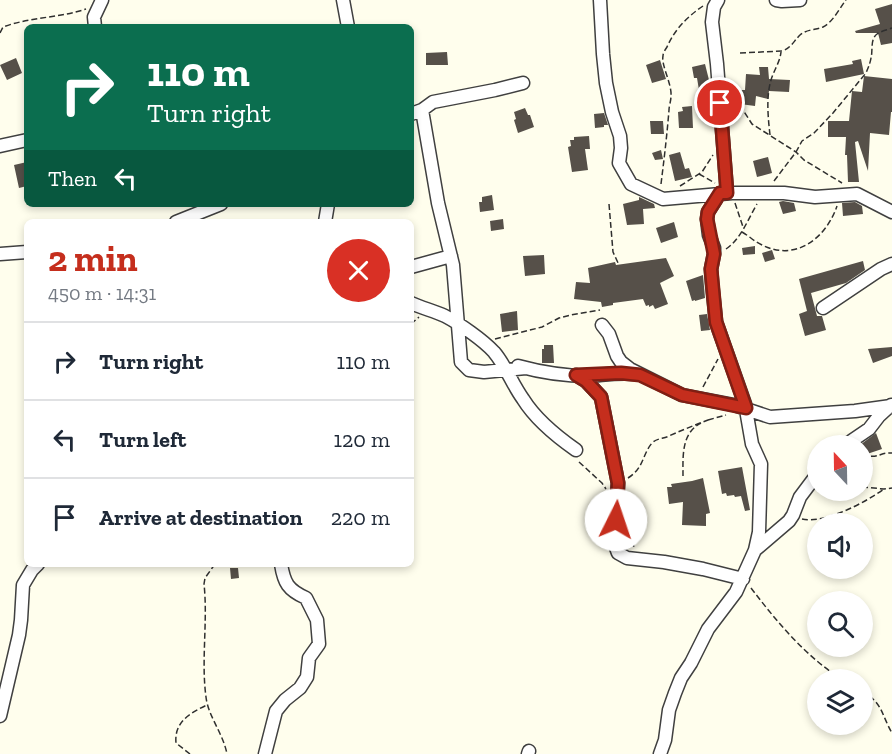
<!DOCTYPE html>
<meta charset="utf-8">
<style>
:root{--surface:#fff;--page:#f6f6f7;--text:#1f2937;--muted:#747a83;--line:#e0e1e3;--accent:#c52e1d}
body{margin:0;font-family:"Zilla Slab",serif;background:var(--page);color:var(--text);height:100vh;display:flex;flex-direction:column;font-size:22px;white-space:nowrap}
*{box-sizing:border-box;margin:0}
p{font-size:20px;color:var(--muted)}
.icon{flex:none;width:33px;height:33px;fill:none;stroke:currentColor;stroke-width:2;stroke-linecap:round;stroke-linejoin:round}
.map{position:relative;flex:1;overflow:hidden}
.details{position:absolute;left:24px;top:219px;width:390px;height:348px;display:flex;flex-direction:column;background:var(--surface);border-radius:9px;box-shadow:0 3px 9px #0003}
.details>*{flex:none}
.guide{position:absolute;left:24px;top:24px;width:390px;height:183px;border-radius:9px;box-shadow:0 3px 9px #0003;background:#0b6e4f;color:#fff;overflow:hidden}
.needle{width:39px;rotate:338deg}
.buttons{position:absolute;left:807px;top:435px;display:grid;gap:12px}
.buttons a{display:grid;place-items:center;width:66px;height:66px;border-radius:50%;background:var(--surface);box-shadow:0 3px 9px #0003;font-size:30px}
.pin{position:absolute;display:grid;place-items:center;width:51px;height:51px;color:#fff;margin:-26px;border:3px solid #fff;border-radius:50%;box-shadow:0 2px 6px #0007}
.me{position:absolute;width:66px;margin:-33px;rotate:4deg;stroke-linejoin:round;filter:drop-shadow(0 0 4px #0008)}
.turn{display:flex;align-items:center;gap:21px;height:126px;padding:0 24px;font-size:27px}
.turn .icon{width:78px;height:78px;stroke-width:2.5}
.turn b{display:block;font-size:42px;line-height:51px}
.then{display:flex;align-items:center;height:57px;padding:0 24px;background:#0003;gap:12px;font-size:22px}
.round{display:grid;place-items:center;flex:none;width:63px;height:63px;border-radius:32px;background:var(--page)}
.headline{display:flex;align-items:center;justify-content:space-between;height:102px;padding:0 24px}
h1{font-size:36px;font-weight:800;line-height:45px;color:var(--accent)}
ul{padding:0;list-style:none}
li{display:flex;align-items:center;gap:18px;height:78px;padding:0 24px;border-top:2px solid var(--line)}
li div{flex:1}
li b{display:block;font-size:22px}
li em{font-style:normal}
.map>svg:first-child{display:block}
.building{fill:#565049}
.lines{fill:none;stroke-linecap:round;stroke-linejoin:round}
.minor-casing{stroke:#404040;stroke-width:15}
.path{stroke:#2f2f2f;stroke-width:1.5;stroke-dasharray:6 3;stroke-linecap:butt}
.minor{stroke:#fff;stroke-width:12}
.route-casing{stroke:#801e13;stroke-width:15}
.route{stroke:#c52e1d;stroke-width:10}
</style>
<div class="map">
<svg width="892" height="754" viewBox="0 0 892 754">
<rect width="100%" height="100%" fill="#fffeed"/>
<path class="building" d="M 892,4 L 892,43 L 881,45 L 878,33 L 856,33 L 855,31 L 880,24 L 875,9 Z
M 447,52 L 448,65 L 426,65 L 426,53 Z
M 16,58 L 22,73 L 7,80 L 0,65 Z
M 861,59 L 864,74 L 826,82 L 824,69 L 853,64 L 852,61 Z
M 660,60 L 666,79 L 652,83 L 646,65 Z
M 705,64 L 711,88 L 712,106 L 709,107 L 709,101 L 701,102 L 697,78 L 694,78 L 692,67 Z
M 759,67 L 768,67 L 769,79 L 790,80 L 789,92 L 769,91 L 768,99 L 756,96 L 755,106 L 740,104 L 741,90 L 745,90 L 746,74 L 760,75 Z
M 864,76 L 892,79 L 892,112 L 891,112 L 889,135 L 870,133 L 868,171 L 858,141 L 855,142 L 859,182 L 848,182 L 847,155 L 845,155 L 846,137 L 828,137 L 828,121 L 849,121 L 852,91 L 862,92 Z
M 692,106 L 693,128 L 679,128 L 678,112 L 683,111 L 682,107 Z
M 525,108 L 528,115 L 530,115 L 534,127 L 518,133 L 514,120 L 516,119 L 514,112 Z
M 604,113 L 608,125 L 604,125 L 604,127 L 595,128 L 594,114 Z
M 650,121 L 663,121 L 664,134 L 651,134 Z
M 589,136 L 590,149 L 585,149 L 588,170 L 572,172 L 568,147 L 571,146 L 570,140 L 574,140 L 574,137 Z
M 661,150 L 663,159 L 655,160 L 652,153 Z
M 680,152 L 685,169 L 689,168 L 692,177 L 675,181 L 669,155 Z
M 768,157 L 772,173 L 757,177 L 753,161 Z
M 27,162 L 27,186 L 19,188 L 14,165 Z
M 492,195 L 494,210 L 480,212 L 479,202 L 482,202 L 482,197 Z
M 639,197 L 654,204 L 655,208 L 643,209 L 644,224 L 627,225 L 623,204 L 639,200 Z
M 783,201 L 794,203 L 796,211 L 783,214 L 779,202 Z
M 855,202 L 862,206 L 863,214 L 843,216 L 842,203 Z
M 503,219 L 504,229 L 491,231 L 490,221 Z
M 674,222 L 678,237 L 661,243 L 656,228 Z
M 755,246 L 755,254 L 743,255 L 742,248 Z
M 772,250 L 775,259 L 765,262 L 762,253 Z
M 544,255 L 545,274 L 525,276 L 523,256 Z
M 666,258 L 674,276 L 660,283 L 668,304 L 655,309 L 653,305 L 649,307 L 649,305 L 646,306 L 643,299 L 613,303 L 613,305 L 602,307 L 601,302 L 574,299 L 576,282 L 590,283 L 588,268 L 615,262 L 616,265 Z
M 863,261 L 865,270 L 846,283 L 811,293 L 817,316 L 822,316 L 826,330 L 805,336 L 799,314 L 807,311 L 799,279 Z
M 703,275 L 705,298 L 695,301 L 695,300 L 692,301 L 686,281 Z
M 517,311 L 518,330 L 502,332 L 500,314 Z
M 707,314 L 710,330 L 701,331 L 699,315 Z
M 544,345 L 553,345 L 554,363 L 542,363 L 542,349 L 544,349 Z
M 892,347 L 892,356 L 873,363 L 868,349 Z
M 876,433 L 882,449 L 867,454 L 865,449 L 862,450 L 862,446 L 860,445 Z
M 742,467 L 750,510 L 745,511 L 741,496 L 735,497 L 734,495 L 727,496 L 726,493 L 722,494 L 718,471 Z
M 703,478 L 710,513 L 706,514 L 706,526 L 682,525 L 683,502 L 669,504 L 667,487 L 672,487 L 671,484 L 692,481 Z
M 230,568 L 238,568 L 239,578 L 231,579 Z"/>
<g class="lines">
<defs>
<path id="minor" d="M 343,0 L 348,27
M 600,0 L 603,54 L 606,83 L 612,112 L 620,136 L 621,148 L 619,163 L 631,184 L 663,199 L 732,193 L 784,193 L 815,197 L 857,194 L 892,212
M 718,0 L 714,7 L 712,22 L 717,64 L 727,193
M 776,0 L 782,1 L 800,0
M 95,27 L 94,17 L 102,0
M 422,110 L 438,203 L 453,265 L 461,362 L 469,370 L 484,372 L 526,368
M 411,114 L 422,110 L 433,102 L 495,90 L 523,83
M 0,146 L 27,140
M 720,193 L 708,212 L 707,219 L 709,235 L 714,248 L 714,254 L 711,269 L 712,283 L 716,322 L 745,404 L 752,444 L 761,464 L 759,532 L 755,550
M 176,222 L 221,204
M 325,222 L 328,204
M 0,254 L 27,252
M 411,267 L 451,256
M 411,303 C 422,308 434,311 445,316 C 460,324 483,340 494,352 C 506,366 512,384 523,399 C 536,420 556,436 576,450
M 823,308 L 881,269 L 892,264
M 602,325 L 609,334 L 617,356 L 621,362 L 630,369 L 682,395 L 734,405 L 770,417 L 855,411 L 891,406
M 518,366 C 540,372 565,376 588,376 C 604,375 619,372 635,374
M 576,375 L 586,381 L 601,397 L 618,483 L 615,545 L 618,553 L 627,558 L 664,562 L 703,569 L 743,579
M 844,446 L 869,429 L 879,416 L 891,405
M 0,716 L 19,635 L 21,620 L 23,585 L 32,570 L 38,564
M 265,754 L 276,711 L 285,700 L 300,688 L 307,677 L 309,658 L 319,644 L 317,620 L 306,598 C 288,590 284,583 281,564
M 528,754 L 529,751
M 660,754 L 665,740 L 669,710 L 675,693 L 681,678 L 691,663 L 708,629 L 736,592 L 755,550 L 789,521 L 793,515 L 800,497 L 818,473"/>
</defs>
<use href="#minor" class="minor-casing"/>
<path class="path" d="M 0,33 L 3,27 C 30,17 59,18 86,9
M 740,53 L 782,51 C 791,48 793,42 800,35 C 807,29 816,30 823,27 C 833,22 839,9 846,0
M 730,90 L 752,124 L 796,152 L 804,160 L 842,183
M 770,135 C 768,117 766,97 771,80 C 774,70 780,62 781,52
M 699,174 L 715,183
M 774,181 L 796,152 L 802,141 L 814,133 L 833,113 L 866,73 C 868,68 870,64 871,58 C 873,51 870,39 877,34 C 881,31 887,30 892,28
M 661,184 C 664,160 667,135 669,110 C 669,106 671,101 671,96 C 672,84 661,65 663,56 C 663,53 665,50 667,47 C 675,29 687,17 703,6
M 680,186 L 702,172 L 713,155
M 735,203 L 743,227
M 609,204 L 613,252 L 619,265
M 742,232 C 749,236 755,242 762,245 C 796,262 826,238 837,206
M 726,249 C 741,239 748,219 757,204
M 411,324 L 419,317
M 495,339 L 542,327 L 559,318 L 571,315 L 600,310
M 703,387 L 718,359
M 708,420 L 726,415
M 862,454 C 878,460 879,452 892,453
M 579,462 L 602,483 L 606,489
M 683,476 C 683,457 681,433 701,423
M 628,478 C 644,468 642,455 652,443 C 657,438 663,439 669,436 C 682,430 695,425 708,420
M 862,487 L 884,489 L 892,488
M 802,519 C 825,524 866,502 884,489
M 627,524 L 631,533 L 634,548
M 215,564 L 205,578 L 204,584 C 208,621 201,660 206,697 C 208,716 223,733 227,754
M 751,588 C 777,622 806,657 843,680
M 862,691 C 883,703 881,714 892,733
M 190,754 L 176,743 C 174,722 190,713 207,705"/>
<use href="#minor" class="minor"/>
</g>
<g class="lines">
<defs>
<path id="route" d="M 616,520 L 618,483 L 601,397 L 586,381 L 576,375 L 621,373 L 640,375 L 682,395 L 746,408 L 716,322 L 711,269 L 714,254 L 707,219 L 708,212 L 720,193 L 727,193 L 720,103"/>
</defs>
<use href="#route" class="route-casing"/>
<use href="#route" class="route"/>
</g>
</svg>
<div class="buttons">
<a><svg class="needle" viewBox="-14 -14 28 28"><path d="M0-13l5 13h-10z" fill="#e53935"/><path d="M0 13l5-13h-10z" fill="#747a83"/></svg></a>
<a><svg class="icon" aria-label="sound" viewBox="0 0 24 24"><path d="M4 9h4l5-4v14l-5-4H4zM17 9q2 3 0 6"/></svg></a>
<a><svg class="icon" aria-label="search" viewBox="0 0 24 24"><circle cx="10" cy="10" r="6"/><path d="M15 15l6 6"/></svg></a>
<a><svg class="icon" aria-label="layers" viewBox="0 0 24 24"><path d="M12 4l9 5-9 5-9-5zM3 14l9 5 9-5"/></svg></a>
</div>
<div class="pin" style="left:720px;top:103px;background:#d93025"><svg class="icon" aria-label="arrive" viewBox="0 0 24 24"><path d="M6 21V4h12l-3 4 3 4H6"/></svg></div>
<svg class="me" style="left:616px;top:520px" viewBox="-20 -20 40 40"><circle r="19" fill="#fff"/><path d="M0-13L10 11 0 6-10 11z" fill="#c52e1d"/></svg>
<div class="guide">
<div class="turn"><svg class="icon" aria-label="right" viewBox="0 0 24 24"><path d="M7 20v-9h11M14 6l5 5-5 5"/></svg><div><b>110 m</b>Turn right</div></div>
<div class="then">Then<svg class="icon" aria-label="left" viewBox="0 0 24 24"><path d="M17 20v-9H6M10 6l-5 5 5 5"/></svg></div>
</div>
<section class="details">
<div class="headline"><div><h1>2 min</h1><p>450 m · 14:31</p></div><a class="round" style="background:#d93025;color:#fff"><svg class="icon" aria-label="close" viewBox="0 0 24 24"><path d="M6 6l12 12M18 6L6 18"/></svg></a></div>
<ul>
<li><svg class="icon" aria-label="right" viewBox="0 0 24 24"><path d="M7 20v-9h11M14 6l5 5-5 5"/></svg><div><b>Turn right</b></div><em>110 m</em></li>
<li><svg class="icon" aria-label="left" viewBox="0 0 24 24"><path d="M17 20v-9H6M10 6l-5 5 5 5"/></svg><div><b>Turn left</b></div><em>120 m</em></li>
<li><svg class="icon" aria-label="arrive" viewBox="0 0 24 24"><path d="M6 21V4h12l-3 4 3 4H6"/></svg><div><b>Arrive at destination</b></div><em>220 m</em></li>
</ul>
</section>
</div>
